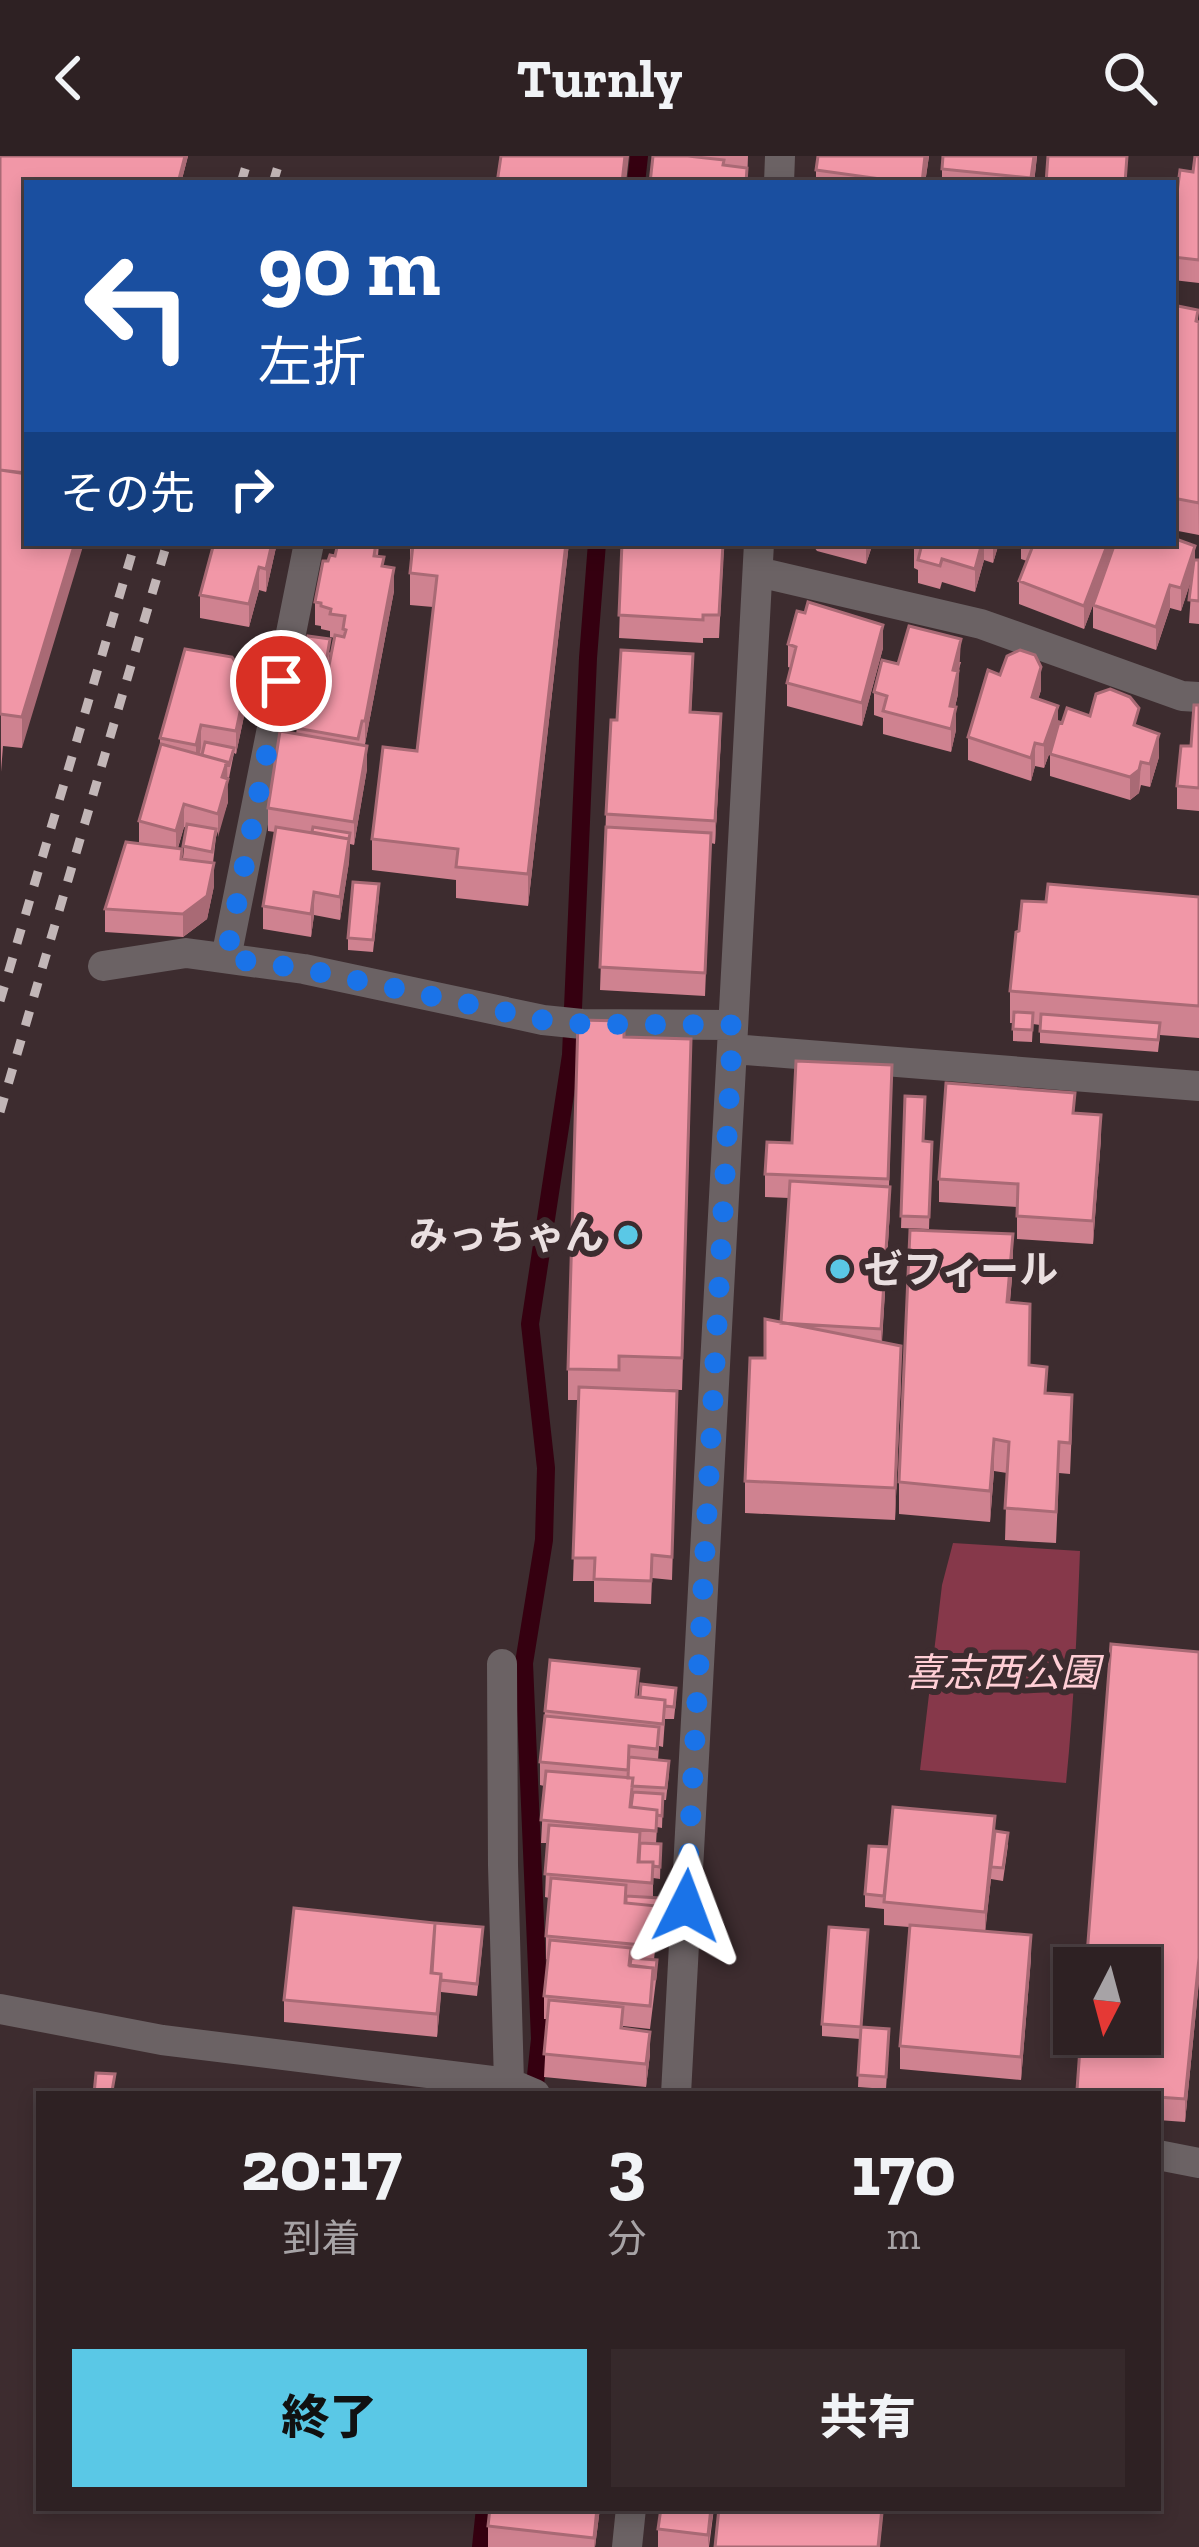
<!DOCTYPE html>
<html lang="ja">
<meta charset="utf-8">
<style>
:root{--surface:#2e2123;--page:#36292b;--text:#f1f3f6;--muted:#a7a3a6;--line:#493e41;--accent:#5ac8e6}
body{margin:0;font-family:"Zilla Slab","Noto Sans JP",serif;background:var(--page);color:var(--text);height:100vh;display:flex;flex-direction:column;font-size:45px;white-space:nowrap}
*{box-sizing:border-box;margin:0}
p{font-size:39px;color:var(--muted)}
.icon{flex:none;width:66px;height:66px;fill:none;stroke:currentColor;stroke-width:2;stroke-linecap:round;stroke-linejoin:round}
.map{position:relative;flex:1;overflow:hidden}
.panel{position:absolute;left:36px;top:1935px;width:1125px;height:420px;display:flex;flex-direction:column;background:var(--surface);border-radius:0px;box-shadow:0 6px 18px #0003,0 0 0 3px var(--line)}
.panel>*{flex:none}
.top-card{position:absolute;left:24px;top:24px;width:1152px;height:366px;border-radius:0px;box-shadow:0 6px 18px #0003,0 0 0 3px var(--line);background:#1a4fa0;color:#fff;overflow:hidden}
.needle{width:78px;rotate:186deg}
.tools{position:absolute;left:1053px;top:1791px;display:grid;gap:24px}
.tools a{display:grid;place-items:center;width:108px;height:108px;border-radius:0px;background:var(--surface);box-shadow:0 6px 18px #0003,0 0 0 3px var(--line);font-size:60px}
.pin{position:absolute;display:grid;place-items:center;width:102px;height:102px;color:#fff;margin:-51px;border:6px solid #fff;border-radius:50%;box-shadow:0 3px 12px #0007}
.me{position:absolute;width:132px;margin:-66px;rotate:3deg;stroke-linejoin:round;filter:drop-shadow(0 0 9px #0008)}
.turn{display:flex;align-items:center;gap:42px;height:252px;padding:0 36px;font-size:54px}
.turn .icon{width:156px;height:156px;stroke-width:2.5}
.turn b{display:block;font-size:84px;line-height:102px}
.then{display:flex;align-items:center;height:114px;padding:0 36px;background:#0003;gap:24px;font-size:45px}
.eta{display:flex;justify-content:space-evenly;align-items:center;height:204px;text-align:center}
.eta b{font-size:72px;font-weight:800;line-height:84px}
.button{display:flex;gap:24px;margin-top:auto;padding:24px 36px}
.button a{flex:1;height:138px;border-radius:0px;background:var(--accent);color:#111;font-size:48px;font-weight:800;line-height:138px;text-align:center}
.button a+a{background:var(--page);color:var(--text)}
header{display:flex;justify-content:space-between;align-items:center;height:156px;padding:0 36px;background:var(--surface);font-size:54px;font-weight:800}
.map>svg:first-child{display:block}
.green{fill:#86384a}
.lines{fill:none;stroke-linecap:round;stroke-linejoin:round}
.stream{stroke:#350010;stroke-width:18}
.minor{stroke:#6b6264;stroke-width:30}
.rail{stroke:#c2b6b7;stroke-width:9;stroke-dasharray:15 15;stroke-linecap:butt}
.wall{fill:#cf8290;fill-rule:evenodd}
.shaded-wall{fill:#a96a75}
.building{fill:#f197a7;stroke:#a96a75;stroke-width:3}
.route{stroke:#1a73e8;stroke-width:21;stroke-dasharray:0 37.8}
.poi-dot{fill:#5ac8e6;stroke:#3d2c2f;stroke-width:4.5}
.labels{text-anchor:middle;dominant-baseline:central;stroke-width:12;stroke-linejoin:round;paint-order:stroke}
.poi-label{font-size:39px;font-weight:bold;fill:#eadfe0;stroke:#3d2c2f;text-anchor:end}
.park-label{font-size:39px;font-style:italic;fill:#ffced5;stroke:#3d2c2f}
</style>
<header><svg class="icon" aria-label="back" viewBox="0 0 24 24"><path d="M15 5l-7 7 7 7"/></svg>Turnly<svg class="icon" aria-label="search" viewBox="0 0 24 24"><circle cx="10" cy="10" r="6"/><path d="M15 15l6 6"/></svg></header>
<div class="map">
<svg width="1199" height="2391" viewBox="0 0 1199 2391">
<rect width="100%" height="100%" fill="#3d2c2f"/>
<path class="green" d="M 953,1387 L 1080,1395 C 1077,1472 1074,1550 1066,1627 L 920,1614 L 942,1429 Z"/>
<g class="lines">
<path class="stream" d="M 636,27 L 639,0
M 534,1938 L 540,1883 L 524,1507 L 544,1384 L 546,1312 L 530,1168 L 571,899 L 588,502 L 597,387
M 481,2391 L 485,2352"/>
<path class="minor" d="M 779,27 L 780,0
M 758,416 L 981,468 L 1182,540 L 1199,541
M 226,802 L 309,387
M 103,810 L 186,797 L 304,813 L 543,864 L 582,868 L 733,869
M 733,893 L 1199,930
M 502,1508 L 503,1709 L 509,1927
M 0,1853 L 162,1884 L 509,1927 L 535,1938
M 676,1938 L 759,387
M 1158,1999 L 1199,2007
M 627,2391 L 631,2352"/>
<path class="rail" d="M 241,27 L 249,0
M 273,27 L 281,0
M 0,845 L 135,387
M 0,956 L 167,387"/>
</g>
<path class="wall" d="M 0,0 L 188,0 L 181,27 L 27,27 L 22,592 L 3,590 L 1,616 Z
M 653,0 L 748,0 L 747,27 Z
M 929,0 L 925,27 L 816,27 L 816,14 Z
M 1037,0 L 1034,27 L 936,27 L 942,24 L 942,13 Z
M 1199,0 L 1199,127 L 1173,124 L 1173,67 Z
M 1173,149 L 1198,154 L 1199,379 L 1173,374 Z
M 277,387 L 266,436 L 259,434 L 249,471 L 200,462 L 200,439 Z
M 379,387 L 378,400 L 394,435 L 365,588 L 361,589 L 367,613 L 354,689 L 350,688 L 349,706 L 340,764 L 314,759 L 311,781 L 263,773 L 263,750 L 275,676 L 268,675 L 268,652 L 296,578 L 303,533 L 301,532 L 301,520 L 330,496 L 326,525 L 335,482 L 330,481 L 330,475 L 321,473 L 321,470 L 315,469 L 315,446 L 328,405 L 335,400 Z
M 410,387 L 429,387 L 429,389 L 439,390 L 569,387 L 528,750 L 456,742 L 456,724 L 372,714 L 372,683 L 417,595 L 433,451 L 410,449 Z
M 622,387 L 724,387 L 719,482 L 703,482 L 703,487 L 619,482 Z
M 811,387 L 873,387 L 866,408 L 817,395 Z
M 914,387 L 999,387 L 993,407 L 984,404 L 975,436 L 942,426 L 940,433 L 918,427 L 918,414 L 914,412 Z
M 1021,387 L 1114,387 L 1199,404 L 1199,468 L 1189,467 L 1192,421 L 1181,455 L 1170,452 L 1156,494 L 1093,472 L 1093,449 L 1099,433 L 1084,473 L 1019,448 L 1019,425 L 1027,405 L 1021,403 Z
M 788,488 L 883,492 L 862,570 L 787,550 L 787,527 L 791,512 L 788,511 Z
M 961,506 L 958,516 L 958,538 L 955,551 L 956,574 L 951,596 L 883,578 L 883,562 L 874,559 L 874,536 L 898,508 Z
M 693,521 L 691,556 L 721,581 L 715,688 L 711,687 L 705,840 L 600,834 L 606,658 L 617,564 Z
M 1041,534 L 1038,543 L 1058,570 L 1090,560 L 1139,571 L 1159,601 L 1150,631 L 1141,629 L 1139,637 L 1130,644 L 1050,620 L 1050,598 L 1054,585 L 1044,612 L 1035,610 L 1031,625 L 968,604 L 968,581 Z
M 247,546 L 236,598 L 234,597 L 229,622 L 227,621 L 228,646 L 216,681 L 213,707 L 214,730 L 207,763 L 183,781 L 105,776 L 105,753 L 139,687 L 139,665 L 160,592 L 160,582 ZM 184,671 L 186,672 L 183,702 L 197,705 L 182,703 L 178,692 Z
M 1199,549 L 1199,655 L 1177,653 L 1177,630 L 1191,590 Z
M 379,741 L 373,796 L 348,794 L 348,782 Z
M 1199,741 L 1199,882 L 1160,879 L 1158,896 L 1040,887 L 1040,869 L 1033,868 L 1032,886 L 1013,885 L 1013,867 L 1010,867 L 1010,835 L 1019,775 L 1046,746 Z
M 624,881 L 691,914 L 682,1234 L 619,1232 L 677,1258 L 672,1424 L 652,1422 L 651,1448 L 594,1446 L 594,1425 L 573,1425 L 579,1244 L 568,1244 L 568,1213 Z
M 892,932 L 889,1031 L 890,1054 L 882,1186 L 901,1222 L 895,1364 L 745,1357 L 745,1325 L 765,1202 L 781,1166 L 789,1042 L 765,1041 L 765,1018 L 792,987 Z
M 905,940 L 923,985 L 932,986 L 929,1073 L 901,1072 Z
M 1075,957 L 1101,982 L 1093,1088 L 1017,1083 L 1017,1051 L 939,1046 L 939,1023 Z
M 1013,1110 L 1010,1146 L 1029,1209 L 1047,1237 L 1072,1271 L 1070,1318 L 1059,1317 L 1056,1387 L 1005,1384 L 1007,1317 L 994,1315 L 990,1366 L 899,1358 L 899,1326 Z
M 1199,1496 L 1199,1825 L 1185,1966 L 1158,1964 L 1158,1938 L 1077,1938 L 1081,1878 Z
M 639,1541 L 676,1544 L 674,1563 L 665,1563 L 663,1591 L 659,1590 L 658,1604 L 669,1617 L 666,1644 L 663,1644 L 662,1672 L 657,1671 L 656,1688 L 661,1688 L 660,1723 L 653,1722 L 653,1742 L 660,1742 L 660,1774 L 657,1773 L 654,1804 L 657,1816 L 650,1873 L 623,1870 L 623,1873 L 650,1898 L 646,1931 L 544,1921 L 547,1863 L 544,1863 L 544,1840 L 548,1804 L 546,1803 L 546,1780 L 549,1742 L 545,1741 L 547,1687 L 541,1687 L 544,1630 L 540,1629 L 540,1606 L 545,1555 Z
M 995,1675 L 1008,1689 L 1003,1725 L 991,1723 L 985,1775 L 1031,1802 L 1021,1924 L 900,1913 L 900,1890 L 909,1771 L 884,1769 L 884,1753 L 865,1751 L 865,1738 L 889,1691 Z
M 483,1783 L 477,1840 L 441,1836 L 437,1881 L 284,1866 L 284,1844 Z
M 822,1868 L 862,1871 L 889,1885 L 886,1933 L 858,1931 L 860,1883 L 822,1880 Z
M 600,2352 L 595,2391 L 488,2391 L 488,2370 Z
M 714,2352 L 709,2391 L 658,2391 L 658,2373 Z"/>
<path class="shaded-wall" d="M 185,0 L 188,0 L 181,27 L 178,27 Z
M 625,0 L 629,0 L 626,27 L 622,27 Z
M 925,0 L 929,0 L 925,27 L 922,27 Z
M 1034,0 L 1037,0 L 1034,27 L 1031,27 Z
M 75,387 L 84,387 L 22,592 L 22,561 Z
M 272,387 L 277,387 L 266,436 L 266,413 Z
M 566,387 L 569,387 L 528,750 L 528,718 Z
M 866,387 L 873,387 L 866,408 Z
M 982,387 L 984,387 L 984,404 L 975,436 L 975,413 Z
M 993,387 L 999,387 L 993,407 Z
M 1108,387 L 1114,387 L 1114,394 L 1084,473 L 1084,450 Z
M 1195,390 L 1195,413 L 1181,455 L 1181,432 Z
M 259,411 L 259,434 L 249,471 L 249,448 Z
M 394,412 L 394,435 L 365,588 L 365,565 Z
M 1170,429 L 1170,452 L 1156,494 L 1156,471 Z
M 883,469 L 883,492 L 862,570 L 862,547 Z
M 961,483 L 958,538 L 950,573 L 953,514 Z
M 1041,511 L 1041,534 L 1032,564 L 1032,541 Z
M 247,523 L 247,546 L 236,598 L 236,575 Z
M 1058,550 L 1058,573 L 1044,612 L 1044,589 Z
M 956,551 L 956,574 L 951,596 L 951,573 Z
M 721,558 L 721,581 L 715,688 L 715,665 Z
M 201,569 L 201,592 L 196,612 L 196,589 Z
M 1159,578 L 1159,601 L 1150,631 L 1150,608 Z
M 1035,587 L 1035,610 L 1031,625 L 1031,602 Z
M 367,590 L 367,613 L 354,689 L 354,666 Z
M 227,606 L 228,646 L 218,681 L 218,658 L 222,621 Z
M 1141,606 L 1139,637 L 1130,644 L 1130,621 Z
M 184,648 L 184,671 L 176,698 L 176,675 Z
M 350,677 L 349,706 L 340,764 L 340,741 Z
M 214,707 L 214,730 L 207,763 L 183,781 L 183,758 Z
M 314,736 L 314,759 L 311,781 L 311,758 Z
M 1101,959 L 1101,982 L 1093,1088 L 1093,1065 Z
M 890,1031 L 890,1054 L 881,1196 L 881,1173 Z
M 1013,1078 L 1013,1110 L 1007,1177 L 1007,1146 Z
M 901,1190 L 901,1222 L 895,1364 L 895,1332 Z
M 994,1283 L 994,1315 L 990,1366 L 990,1335 Z
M 995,1660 L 995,1683 L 985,1779 L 985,1756 Z
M 1031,1779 L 1031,1802 L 1021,1924 L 1021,1901 Z
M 1199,1802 L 1199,1825 L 1185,1966 L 1185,1943 Z
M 441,1818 L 441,1841 L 437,1881 L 437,1858 Z
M 650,1876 L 650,1898 L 646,1931 L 646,1908 Z
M 597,2352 L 600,2352 L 595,2391 L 594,2391 Z
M 711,2352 L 714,2352 L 708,2391 L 708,2379 Z
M 882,2352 L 884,2352 L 880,2391 L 878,2391 Z"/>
<path class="building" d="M 0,0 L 185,0 L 178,27 L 27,27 L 26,317 L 0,314 Z
M 501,0 L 625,0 L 622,27 L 497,27 Z
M 653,0 L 688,0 L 724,4 L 723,9 L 747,12 L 746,27 L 650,27 Z
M 818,0 L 925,0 L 922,27 L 909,27 L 816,14 Z
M 943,0 L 1034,0 L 1031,22 L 942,13 Z
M 1048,0 L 1127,0 L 1125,27 L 1046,27 Z
M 1195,0 L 1199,0 L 1199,104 L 1173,101 L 1173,67 L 1180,14 L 1193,16 Z
M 936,23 L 967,27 L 936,27 Z
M 1173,149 L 1198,154 L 1196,165 L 1199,166 L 1199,347 L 1173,342 Z
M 0,314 L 27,318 L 27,387 L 75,387 L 22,561 L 0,558 Z
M 1173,382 L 1195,390 L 1181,432 L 1170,429 L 1156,471 L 1093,449 L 1115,387 L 1173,387 Z
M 214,387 L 272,387 L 266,413 L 259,411 L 249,448 L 200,439 Z
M 338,387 L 376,387 L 374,400 L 384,401 L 382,410 L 394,412 L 365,565 L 362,565 L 358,583 L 296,572 L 305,520 L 326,525 L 335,479 L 344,481 L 346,474 L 343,473 L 345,460 L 330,458 L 331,453 L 321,450 L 321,447 L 315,446 L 323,405 L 328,405 L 330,399 L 335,400 Z
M 439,387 L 566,387 L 528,718 L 456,711 L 458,693 L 372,683 L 383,591 L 417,595 L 437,420 L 410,417 L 413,388 L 439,390 Z
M 622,387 L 723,387 L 719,459 L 703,459 L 703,464 L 619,459 Z
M 914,387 L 982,387 L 975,413 L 942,403 L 940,410 L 918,404 L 921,392 L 914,389 Z
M 1034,387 L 1108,387 L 1084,450 L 1019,425 Z
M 1194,404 L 1199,404 L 1199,445 L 1189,444 Z
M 808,446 L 883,469 L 862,547 L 787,527 L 796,491 L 788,488 L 797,455 L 805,457 Z
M 909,470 L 961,483 L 953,514 L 958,515 L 950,550 L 956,551 L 951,573 L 883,555 L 887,540 L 874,536 L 882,504 L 898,508 Z
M 308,480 L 330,483 L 323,524 L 301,520 Z
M 185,493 L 232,501 L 247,523 L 236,575 L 201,569 L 196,589 L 160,582 Z
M 621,494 L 693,498 L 690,556 L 721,558 L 715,665 L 606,658 L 611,564 L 617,564 Z
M 1020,494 L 1035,499 L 1041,511 L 1032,541 L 1058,550 L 1044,589 L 1035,587 L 1031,602 L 968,581 L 988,514 L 1000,519 L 1007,500 Z
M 1110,533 L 1130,541 L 1139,552 L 1134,569 L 1159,578 L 1150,608 L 1141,606 L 1139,614 L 1130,621 L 1050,598 L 1059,566 L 1062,567 L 1067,552 L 1090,560 L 1096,538 Z
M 1194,549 L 1199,549 L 1199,632 L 1177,630 L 1181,590 L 1191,590 Z
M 280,575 L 367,590 L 354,666 L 268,652 Z
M 205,586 L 234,592 L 229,609 L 226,608 L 227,606 L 202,599 Z
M 161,588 L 227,606 L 222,621 L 228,623 L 218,658 L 184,648 L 176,675 L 139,665 Z
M 187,668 L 216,673 L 212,696 L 183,690 Z
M 276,671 L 349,683 L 340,741 L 314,736 L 311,758 L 263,750 Z
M 313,671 L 350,677 L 349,683 L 312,676 Z
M 606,671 L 711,677 L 705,817 L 600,811 Z
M 126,686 L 182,693 L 181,703 L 214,707 L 207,740 L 183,758 L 105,753 Z
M 353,726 L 379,728 L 373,784 L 348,782 Z
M 1048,728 L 1199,741 L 1199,850 L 1010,835 L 1016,776 L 1019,775 L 1022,745 L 1046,746 Z
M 1014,856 L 1033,857 L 1032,874 L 1013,873 Z
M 1041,858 L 1160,867 L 1158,884 L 1040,875 Z
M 578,864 L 624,865 L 624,881 L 691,883 L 682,1202 L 619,1200 L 619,1214 L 568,1213 Z
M 796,905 L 892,909 L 888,1023 L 765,1018 L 767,986 L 792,987 Z
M 946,927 L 1075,937 L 1073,957 L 1101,959 L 1093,1065 L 1017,1060 L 1018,1028 L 939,1023 Z
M 905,940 L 925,941 L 923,985 L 932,986 L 929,1061 L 901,1060 Z
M 790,1025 L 890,1031 L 881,1173 L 781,1167 Z
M 910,1074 L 1013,1078 L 1007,1146 L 1030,1148 L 1029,1209 L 1047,1211 L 1045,1237 L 1072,1239 L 1070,1287 L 1059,1286 L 1056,1356 L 1005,1352 L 1009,1286 L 994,1283 L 990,1335 L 899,1326 Z
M 765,1163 L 901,1190 L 895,1332 L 745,1325 L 750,1202 L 765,1202 Z
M 579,1231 L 677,1235 L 672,1401 L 652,1399 L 651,1425 L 594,1423 L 595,1402 L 573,1402 Z
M 1111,1488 L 1199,1496 L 1199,1802 L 1185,1943 L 1158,1941 L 1158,1938 L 1121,1938 L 1077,1934 L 1081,1878 L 1140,1878 L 1140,1812 L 1086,1812 Z
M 550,1504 L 639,1513 L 636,1541 L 665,1544 L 663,1568 L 545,1555 Z
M 641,1528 L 676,1532 L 674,1551 L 665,1550 L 665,1544 L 640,1541 Z
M 545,1560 L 659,1571 L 657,1593 L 629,1590 L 628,1614 L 540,1606 Z
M 629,1601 L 669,1605 L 666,1632 L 632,1630 L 633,1622 L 628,1622 Z
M 546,1615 L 633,1622 L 630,1651 L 657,1654 L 656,1675 L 541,1664 Z
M 633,1636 L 663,1638 L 662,1660 L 657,1659 L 657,1654 L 631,1651 Z
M 893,1651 L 995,1660 L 985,1756 L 884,1746 Z
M 549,1669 L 640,1676 L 638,1706 L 653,1706 L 652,1727 L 545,1718 Z
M 995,1675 L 1008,1677 L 1003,1712 L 991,1711 Z
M 640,1687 L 661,1688 L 660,1711 L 653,1710 L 653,1706 L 639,1706 Z
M 869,1690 L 889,1691 L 884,1740 L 865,1738 Z
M 551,1722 L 626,1729 L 625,1747 L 657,1750 L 653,1790 L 546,1780 Z
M 626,1740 L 660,1742 L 660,1761 L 657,1761 L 657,1750 L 626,1747 Z
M 294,1752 L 435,1767 L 431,1817 L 441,1818 L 437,1858 L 284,1844 Z
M 435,1767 L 483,1771 L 477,1828 L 441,1824 L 441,1818 L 432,1817 Z
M 910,1769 L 1031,1779 L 1021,1901 L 900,1890 Z
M 829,1771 L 868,1774 L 861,1871 L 822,1868 Z
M 550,1784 L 631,1792 L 629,1809 L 653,1812 L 650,1850 L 544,1840 Z
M 631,1802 L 657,1804 L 655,1823 L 653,1823 L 653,1812 L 630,1810 Z
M 549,1844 L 623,1851 L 621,1872 L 650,1876 L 646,1908 L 544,1898 Z
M 861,1871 L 889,1873 L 886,1921 L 858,1919 Z
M 96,1917 L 115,1918 L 112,1935 L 135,1938 L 94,1938 Z
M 490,2352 L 597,2352 L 594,2382 L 488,2370 Z
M 661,2352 L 711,2352 L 708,2379 L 658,2373 Z
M 719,2352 L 882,2352 L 878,2391 L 715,2391 Z"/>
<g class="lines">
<path class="route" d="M 281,525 L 226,802 L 304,813 L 543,864 L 582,868 L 733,869 L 686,1750"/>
</g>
<g class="poi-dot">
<circle cx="628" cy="1079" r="12"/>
<circle cx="840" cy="1113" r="12"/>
</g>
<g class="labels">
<g class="poi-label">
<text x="604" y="1079">みっちゃん</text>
<text x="864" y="1113" text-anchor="start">ゼフィール</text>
</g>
<g class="park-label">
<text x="1002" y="1516">喜志西公園</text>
</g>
</g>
</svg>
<div class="tools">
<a><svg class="needle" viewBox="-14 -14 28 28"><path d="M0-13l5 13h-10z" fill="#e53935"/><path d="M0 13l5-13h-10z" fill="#a7a3a6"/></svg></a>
</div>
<div class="pin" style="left:281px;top:525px;background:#d93025"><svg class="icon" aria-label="arrive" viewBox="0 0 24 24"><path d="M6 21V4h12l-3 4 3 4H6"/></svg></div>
<svg class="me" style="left:686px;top:1750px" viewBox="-20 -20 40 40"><path d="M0-17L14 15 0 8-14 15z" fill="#1a73e8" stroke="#fff" stroke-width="4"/></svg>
<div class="top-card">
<div class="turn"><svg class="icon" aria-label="left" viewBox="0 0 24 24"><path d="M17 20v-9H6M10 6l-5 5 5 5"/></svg><div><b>90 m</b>左折</div></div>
<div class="then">その先<svg class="icon" aria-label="right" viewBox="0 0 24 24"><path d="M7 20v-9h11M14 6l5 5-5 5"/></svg></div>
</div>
<section class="panel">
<div class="eta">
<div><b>20:17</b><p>到着</p></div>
<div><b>3</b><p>分</p></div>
<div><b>170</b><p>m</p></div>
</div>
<div class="button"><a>終了</a><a>共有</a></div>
</section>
</div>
